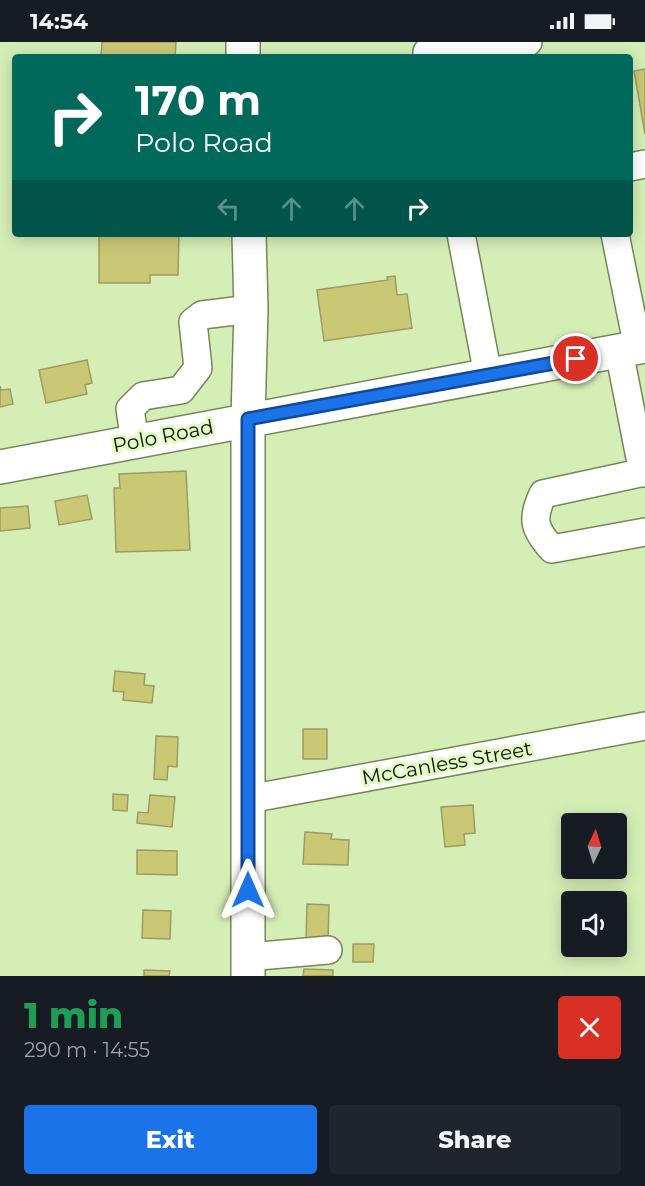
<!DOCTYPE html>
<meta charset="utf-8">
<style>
:root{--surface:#171b24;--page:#20242c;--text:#f1f3f6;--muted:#9ea1a6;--accent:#1a73e8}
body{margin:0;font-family:Montserrat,sans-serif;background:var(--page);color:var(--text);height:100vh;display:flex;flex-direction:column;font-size:22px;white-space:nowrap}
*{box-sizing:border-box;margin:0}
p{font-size:20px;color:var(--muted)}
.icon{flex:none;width:33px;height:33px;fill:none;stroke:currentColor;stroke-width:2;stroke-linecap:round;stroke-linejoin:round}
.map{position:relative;height:934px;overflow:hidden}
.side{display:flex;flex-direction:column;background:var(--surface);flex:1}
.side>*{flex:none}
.hud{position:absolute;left:12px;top:12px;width:621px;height:183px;border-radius:6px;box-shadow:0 3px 15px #0003;background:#00695c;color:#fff;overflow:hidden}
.needle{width:39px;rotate:4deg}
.buttons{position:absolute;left:561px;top:771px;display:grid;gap:12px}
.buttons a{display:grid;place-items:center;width:66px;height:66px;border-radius:6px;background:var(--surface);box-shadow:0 3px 15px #0003;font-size:30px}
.pin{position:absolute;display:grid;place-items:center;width:51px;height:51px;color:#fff;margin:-26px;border:3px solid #fff;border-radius:50%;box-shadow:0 2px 6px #0007}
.me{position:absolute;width:66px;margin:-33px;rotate:0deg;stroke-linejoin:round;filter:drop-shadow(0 0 4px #0008)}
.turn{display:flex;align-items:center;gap:21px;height:126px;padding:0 24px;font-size:27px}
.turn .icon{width:78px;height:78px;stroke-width:2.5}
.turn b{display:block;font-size:42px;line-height:51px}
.lanes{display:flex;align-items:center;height:57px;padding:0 24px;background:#0003;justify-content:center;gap:30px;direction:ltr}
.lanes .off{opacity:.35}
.round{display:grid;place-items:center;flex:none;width:63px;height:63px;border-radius:6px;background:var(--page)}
.headline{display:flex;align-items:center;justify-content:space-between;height:102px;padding:0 24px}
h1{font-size:36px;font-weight:800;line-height:45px;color:#1e9e55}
.action{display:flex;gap:12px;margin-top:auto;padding:12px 24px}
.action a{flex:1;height:69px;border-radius:6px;background:var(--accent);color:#fff;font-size:24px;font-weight:800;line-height:69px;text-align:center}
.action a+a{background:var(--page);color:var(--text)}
.status{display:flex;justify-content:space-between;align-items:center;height:42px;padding:0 30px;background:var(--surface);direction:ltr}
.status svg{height:16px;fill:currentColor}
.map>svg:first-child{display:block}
.building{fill:#cac875;stroke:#9e9c63;stroke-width:1.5}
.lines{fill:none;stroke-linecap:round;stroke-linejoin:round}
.minor-casing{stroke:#738955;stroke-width:30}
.major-casing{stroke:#738955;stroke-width:36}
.minor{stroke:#fff;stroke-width:27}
.major{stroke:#fff;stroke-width:33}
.route-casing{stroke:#114b97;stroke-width:15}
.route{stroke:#1a73e8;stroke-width:10}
.labels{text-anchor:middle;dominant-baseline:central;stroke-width:6;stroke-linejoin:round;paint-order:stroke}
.street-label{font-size:20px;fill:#0b1302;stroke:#e2fbc3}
</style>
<div class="status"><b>14:54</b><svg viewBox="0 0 49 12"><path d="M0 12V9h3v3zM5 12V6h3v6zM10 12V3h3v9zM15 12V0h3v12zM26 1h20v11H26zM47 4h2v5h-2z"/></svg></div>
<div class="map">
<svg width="645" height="934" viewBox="0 0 645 934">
<rect width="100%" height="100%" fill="#d5eeb6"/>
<path class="building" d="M 102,0 L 176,0 L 175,15 L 101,15 Z
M 645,27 L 645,92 L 634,29 Z
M 99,192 L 179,192 L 178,233 L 150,233 L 150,241 L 99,241 Z
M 395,234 L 397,253 L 407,252 L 412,286 L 324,299 L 317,248 L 388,238 L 387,235 Z
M 87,318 L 92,341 L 85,343 L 87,352 L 46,361 L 39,328 Z
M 0,344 L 1,348 L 10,347 L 13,362 L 0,365 Z
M 186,429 L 190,508 L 116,510 L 114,446 L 120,446 L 119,432 Z
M 87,453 L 92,477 L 59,483 L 55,459 Z
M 28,464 L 30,486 L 0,489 L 0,466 Z
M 115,629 L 145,632 L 144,643 L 154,644 L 152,661 L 123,658 L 124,650 L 113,649 Z
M 303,687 L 327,687 L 327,717 L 303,717 Z
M 156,694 L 178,695 L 177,725 L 168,724 L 167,738 L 154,737 Z
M 113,752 L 128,753 L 127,769 L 113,768 Z
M 150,753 L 175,755 L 172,785 L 137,781 L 138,770 L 148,771 Z
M 473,763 L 475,791 L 464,792 L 465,803 L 445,805 L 441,765 Z
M 305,790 L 332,792 L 331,797 L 349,798 L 348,823 L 303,822 Z
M 137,808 L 177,809 L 177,833 L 137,832 Z
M 307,862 L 329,863 L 328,901 L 306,900 Z
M 143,868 L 171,869 L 170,897 L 142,896 Z
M 353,902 L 374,902 L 373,920 L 353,920 Z
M 304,927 L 333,928 L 333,934 L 303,934 Z
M 144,928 L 170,929 L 169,934 L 144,934 Z"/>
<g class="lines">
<defs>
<path id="minor" d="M 427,10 L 528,0
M 630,125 L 645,122
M 461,192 L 488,333
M 615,192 L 638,306
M 619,309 L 643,431
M 135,400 L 130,367 L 143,354 L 181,348 L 198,326 L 193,280 L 202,273 L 251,267
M 645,430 L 543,452 C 531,477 534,487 552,507 L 645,490
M 249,757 L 645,684
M 248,915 L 328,908"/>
<path id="major" d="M 243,0 L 243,15
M 0,425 L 645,304
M 248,934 L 248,377 L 251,267 L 249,192"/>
</defs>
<use href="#minor" class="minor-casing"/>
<use href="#major" class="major-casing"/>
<use href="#minor" class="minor"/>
<use href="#major" class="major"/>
</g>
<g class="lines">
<defs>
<path id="route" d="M 248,848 L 248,377 L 576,317"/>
</defs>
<use href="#route" class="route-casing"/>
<use href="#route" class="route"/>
</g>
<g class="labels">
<g class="street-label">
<text transform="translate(163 394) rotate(-11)">Polo Road</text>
<text transform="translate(447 721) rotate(-10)">McCanless Street</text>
</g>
</g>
</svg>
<div class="buttons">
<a><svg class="needle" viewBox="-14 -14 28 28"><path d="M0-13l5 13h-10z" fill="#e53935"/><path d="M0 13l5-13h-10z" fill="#9ea1a6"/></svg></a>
<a><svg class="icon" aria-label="sound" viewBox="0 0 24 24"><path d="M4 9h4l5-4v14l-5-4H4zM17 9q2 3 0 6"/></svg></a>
</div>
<div class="pin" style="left:576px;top:317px;background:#d93025"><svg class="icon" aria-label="arrive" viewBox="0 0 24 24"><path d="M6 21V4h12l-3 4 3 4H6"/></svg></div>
<svg class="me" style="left:248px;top:848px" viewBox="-20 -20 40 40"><path d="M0-17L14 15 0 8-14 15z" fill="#1a73e8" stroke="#fff" stroke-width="4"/></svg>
<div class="hud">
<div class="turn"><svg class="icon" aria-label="right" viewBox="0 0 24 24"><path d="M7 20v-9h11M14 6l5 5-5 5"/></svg><div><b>170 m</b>Polo Road</div></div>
<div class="lanes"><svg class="icon off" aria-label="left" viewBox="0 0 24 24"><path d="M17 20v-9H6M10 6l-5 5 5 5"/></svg><svg class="icon off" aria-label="ahead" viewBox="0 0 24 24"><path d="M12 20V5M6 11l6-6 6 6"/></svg><svg class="icon off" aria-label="ahead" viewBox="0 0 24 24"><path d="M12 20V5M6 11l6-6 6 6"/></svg><svg class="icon" aria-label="right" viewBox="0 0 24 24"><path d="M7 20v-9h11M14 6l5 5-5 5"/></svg></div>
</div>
</div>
<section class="side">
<div class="headline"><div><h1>1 min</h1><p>290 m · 14:55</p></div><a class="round" style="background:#d93025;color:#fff"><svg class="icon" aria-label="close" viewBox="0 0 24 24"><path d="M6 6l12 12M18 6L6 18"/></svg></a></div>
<div class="action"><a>Exit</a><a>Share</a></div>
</section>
